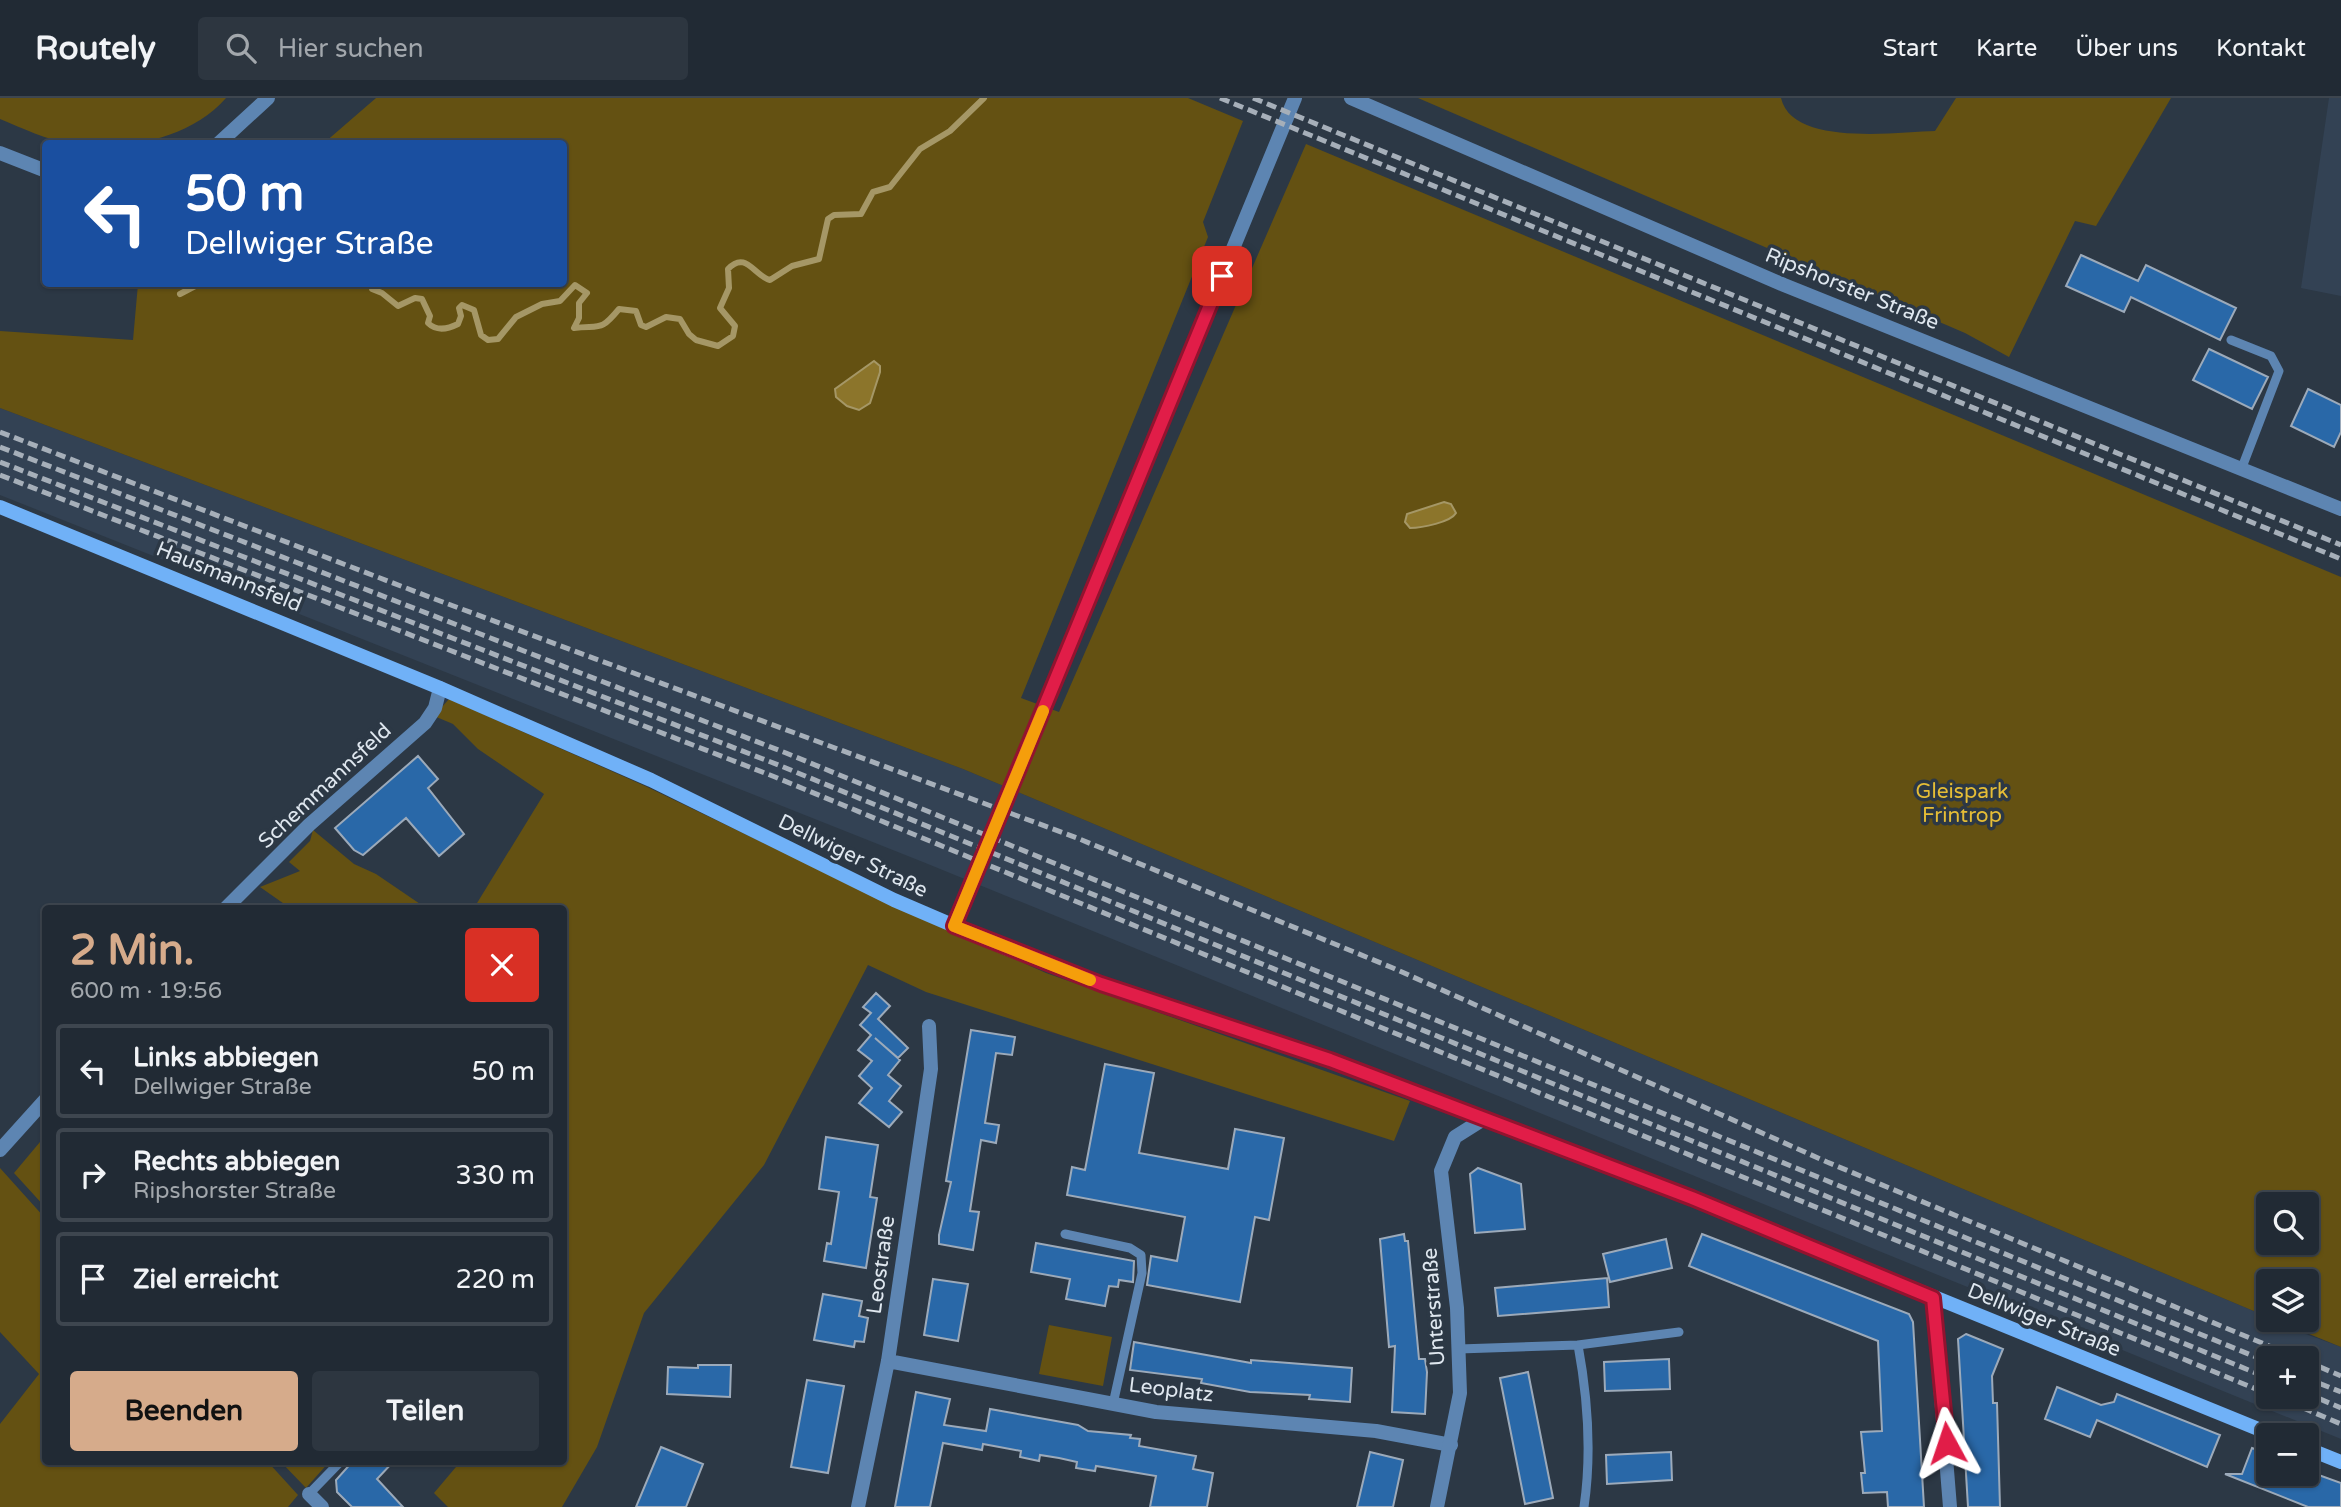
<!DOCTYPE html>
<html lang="de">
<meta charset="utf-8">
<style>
:root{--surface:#212a34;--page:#2d3640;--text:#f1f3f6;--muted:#a2a7ac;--line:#3e464f;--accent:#d6ab8b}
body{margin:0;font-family:"Varela Round",sans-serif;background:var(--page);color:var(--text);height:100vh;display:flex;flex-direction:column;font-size:26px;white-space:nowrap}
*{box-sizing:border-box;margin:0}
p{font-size:23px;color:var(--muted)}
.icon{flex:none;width:38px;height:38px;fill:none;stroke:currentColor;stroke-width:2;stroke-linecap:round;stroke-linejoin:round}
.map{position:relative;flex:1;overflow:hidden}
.side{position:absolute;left:42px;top:807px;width:525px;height:560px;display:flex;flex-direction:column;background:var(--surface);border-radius:7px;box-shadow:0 2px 5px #0004,0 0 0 2px var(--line)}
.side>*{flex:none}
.guide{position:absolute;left:42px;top:42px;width:525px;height:147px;border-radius:7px;box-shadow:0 2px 5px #0004,0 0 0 2px var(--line);background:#1a4fa0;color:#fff;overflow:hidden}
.tools{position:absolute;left:2256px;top:1094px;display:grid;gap:14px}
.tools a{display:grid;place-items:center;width:63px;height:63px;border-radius:7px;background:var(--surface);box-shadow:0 2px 5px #0004,0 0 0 2px var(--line);font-size:35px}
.pin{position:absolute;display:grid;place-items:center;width:60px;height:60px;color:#fff;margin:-30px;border-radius:14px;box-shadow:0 4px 10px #0006}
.me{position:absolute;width:77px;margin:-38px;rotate:355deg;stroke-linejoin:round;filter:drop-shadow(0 0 5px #0008)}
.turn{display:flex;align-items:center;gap:24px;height:147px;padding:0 28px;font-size:32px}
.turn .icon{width:91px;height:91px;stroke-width:2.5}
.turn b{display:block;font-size:49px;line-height:60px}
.round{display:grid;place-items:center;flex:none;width:74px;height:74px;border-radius:7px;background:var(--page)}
.summary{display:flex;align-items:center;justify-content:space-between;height:119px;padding:0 28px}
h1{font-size:42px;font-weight:700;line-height:52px;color:var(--accent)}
.action{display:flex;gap:14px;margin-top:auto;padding:14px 28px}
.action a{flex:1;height:80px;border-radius:7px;background:var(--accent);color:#111;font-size:28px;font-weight:700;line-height:80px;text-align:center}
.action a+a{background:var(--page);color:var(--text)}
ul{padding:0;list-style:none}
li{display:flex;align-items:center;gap:21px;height:94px;margin:0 14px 10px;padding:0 14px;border:4px solid var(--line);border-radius:7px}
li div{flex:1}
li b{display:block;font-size:26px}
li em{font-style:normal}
header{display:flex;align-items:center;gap:42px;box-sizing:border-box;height:98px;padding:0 35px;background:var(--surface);border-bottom:2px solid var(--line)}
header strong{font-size:33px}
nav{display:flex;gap:38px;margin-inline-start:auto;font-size:24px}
.search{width:490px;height:63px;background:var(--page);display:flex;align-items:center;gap:18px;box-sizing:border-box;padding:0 24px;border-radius:7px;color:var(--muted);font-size:26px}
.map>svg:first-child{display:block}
.built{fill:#334254;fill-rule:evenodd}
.green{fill:#645112;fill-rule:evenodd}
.water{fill:#8c752b;stroke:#a59766;stroke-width:2}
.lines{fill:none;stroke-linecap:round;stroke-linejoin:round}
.stream{stroke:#a59766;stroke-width:6}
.building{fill:#2968a8;stroke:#9caaba;stroke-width:2}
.service{stroke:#5d85b2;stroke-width:9}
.minor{stroke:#5d85b2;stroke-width:14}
.tertiary{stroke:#5d85b2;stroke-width:14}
.secondary{stroke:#70b1f7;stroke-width:14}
.rail{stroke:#a6afb9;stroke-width:5;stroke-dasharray:10 5;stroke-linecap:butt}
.route-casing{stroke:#92132f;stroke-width:18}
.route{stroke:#e11d48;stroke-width:12}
.slow{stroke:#f59e0b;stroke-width:12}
.labels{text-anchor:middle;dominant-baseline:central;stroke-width:7;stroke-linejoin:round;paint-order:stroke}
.street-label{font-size:21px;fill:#dfe7ef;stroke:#2c3845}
.park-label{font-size:21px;fill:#e5bd36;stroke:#2c3845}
</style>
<header>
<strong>Routely</strong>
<div class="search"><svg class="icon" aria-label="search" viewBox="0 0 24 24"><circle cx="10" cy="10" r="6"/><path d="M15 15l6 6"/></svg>Hier suchen</div>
<nav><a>Start</a><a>Karte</a><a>Über uns</a><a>Kontakt</a></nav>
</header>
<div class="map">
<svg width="2341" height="1409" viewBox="0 0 2341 1409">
<rect width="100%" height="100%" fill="#2c3845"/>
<path class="built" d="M 2329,0 L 2341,0 L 2341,198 L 2301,190 Z
M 0,310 L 963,671 L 2268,1219 L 2268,1222 L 2341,1249 L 2341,1341 L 923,764 L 0,397 ZM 2268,1260 L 2306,1260 L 2306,1298 L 2268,1298 Z"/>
<path class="green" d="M 0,0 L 226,0 C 189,42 124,53 71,46 C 47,42 22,30 0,21 Z
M 376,0 L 1188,0 L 1243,23 L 1203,124 L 1208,139 L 1021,600 L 1059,614 L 1306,46 L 2341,479 L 2341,1249 L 2275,1222 L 2306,1222 L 2306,1183 L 2268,1183 L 2268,1219 L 963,671 L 0,310 L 0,233 L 133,242 L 138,186 L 564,186 L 564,46 L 324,45 ZM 2268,1106 L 2306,1106 L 2306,1144 L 2268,1144 Z
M 1418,0 L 1781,0 C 1792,49 1898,34 1935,33 L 1956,0 L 2171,0 L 2096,128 L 2075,123 L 2009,259 L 1965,235 Z
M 449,601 L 645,688 L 851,787 L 1046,875 L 1410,1003 L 1394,1043 L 926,894 L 868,867 L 764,1067 L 644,1215 L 597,1349 L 562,1409 L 448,1409 L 434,1395 L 461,1363 L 564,1363 L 564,810 L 474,810 L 544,696 L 478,651 L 453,626 L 434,618 Z
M 313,732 L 354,766 L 376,776 L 426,810 L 290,810 L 260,789 L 300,773 L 289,764 L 310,743 Z
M 45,1038 L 45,1109 L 14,1075 Z
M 0,1070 L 45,1120 L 46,1363 L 267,1363 L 298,1397 L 288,1409 L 0,1409 L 0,1326 L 39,1276 L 0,1234 Z
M 1049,1227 L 1112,1239 L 1103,1288 L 1039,1276 Z
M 280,1363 L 330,1363 L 306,1390 Z"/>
<path class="water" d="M 874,263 L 880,268 L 880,274 L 870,305 L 859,312 L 847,308 L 836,299 L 835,291 Z
M 1444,404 L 1451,406 L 1456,415 C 1451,424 1422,430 1410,430 L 1405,424 L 1407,416 Z"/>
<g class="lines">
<path class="stream" d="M 372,186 L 372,191 L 382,195 L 398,208 L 415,200 L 422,201 L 430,218 L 428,225 C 437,234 448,231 458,226 L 461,218 L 459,210 L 462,207 L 474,212 L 481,237 L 488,242 L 498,241 L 516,219 L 542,206 L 560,203 L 575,187 L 587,195 L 579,205 L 579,220 L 574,230 C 601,227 600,234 619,211 L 636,213 L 641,227 L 646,229 L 666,219 L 680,221 L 689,236 L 696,242 L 718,248 L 733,238 L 735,228 L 720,210 L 729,190 L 728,171 C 746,152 754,178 770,182 L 792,168 L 819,161 L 828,121 L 834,117 L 861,116 L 873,94 L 890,89 L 920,51 L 950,33 L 984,0
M 180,196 L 199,186"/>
</g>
<path class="building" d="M 2081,157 L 2138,183 L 2146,167 L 2236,210 L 2220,242 L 2131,199 L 2124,214 L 2066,188 Z
M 2209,251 L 2268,279 L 2252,311 L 2193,282 Z
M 2308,291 L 2341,307 L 2341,334 L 2334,349 L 2291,328 Z
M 418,658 L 438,681 L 428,690 L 464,736 L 439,758 L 406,720 L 363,757 L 354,752 L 335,730 Z
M 876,895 L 890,908 L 878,921 L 908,950 L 898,960 L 875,940 L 900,962 L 888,977 L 901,988 L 889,1003 L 902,1014 L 889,1029 L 859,1005 L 872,990 L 859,978 L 872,963 L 858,952 L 871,937 L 860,927 L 871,915 L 863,909 Z
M 971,932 L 1015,939 L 1012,957 L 996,955 L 985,1025 L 999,1027 L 996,1045 L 981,1042 L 970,1113 L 979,1114 L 973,1152 L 939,1146 L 939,1137 L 951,1084 L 946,1083 Z
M 1105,966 L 1154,975 L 1139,1055 L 1228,1071 L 1235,1031 L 1284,1040 L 1269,1122 L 1255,1119 L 1240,1204 L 1147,1187 L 1151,1158 L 1177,1163 L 1185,1119 L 1067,1097 L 1072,1069 L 1085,1072 Z
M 826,1039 L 878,1047 L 870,1099 L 877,1100 L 866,1170 L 824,1163 L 827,1145 L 831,1146 L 839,1094 L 819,1091 Z
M 1478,1070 L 1521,1086 L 1525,1131 L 1475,1135 L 1470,1076 Z
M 1404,1136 L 1405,1143 L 1408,1143 L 1419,1261 L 1425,1261 L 1427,1274 L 1425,1316 L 1392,1314 L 1395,1248 L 1389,1249 L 1380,1141 Z
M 1702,1136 L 1909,1216 L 1913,1224 L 1924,1409 L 1888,1409 L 1887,1394 L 1863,1395 L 1861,1375 L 1865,1375 L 1861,1334 L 1882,1333 L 1878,1243 L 1689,1168 Z
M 1666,1141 L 1672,1170 L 1610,1184 L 1603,1156 Z
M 1036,1145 L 1134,1163 L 1133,1184 L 1119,1182 L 1118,1189 L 1109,1188 L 1105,1208 L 1066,1201 L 1070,1181 L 1031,1174 Z
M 1607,1180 L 1609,1209 L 1498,1218 L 1495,1190 Z
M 933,1181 L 968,1186 L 958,1243 L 924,1237 Z
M 823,1196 L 862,1203 L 859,1218 L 868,1220 L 864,1244 L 855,1243 L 854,1249 L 814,1242 Z
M 1966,1236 L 2003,1251 L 1992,1278 L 1993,1305 L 1997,1305 L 2000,1409 L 1968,1409 L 1958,1241 Z
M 1134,1244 L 1251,1265 L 1251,1262 L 1352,1270 L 1350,1304 L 1309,1301 L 1310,1297 L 1250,1294 L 1201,1285 L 1202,1281 L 1130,1272 Z
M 1669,1261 L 1670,1291 L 1605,1293 L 1604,1264 Z
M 698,1267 L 731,1267 L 730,1299 L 667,1296 L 668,1269 L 698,1270 Z
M 1528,1274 L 1553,1400 L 1525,1406 L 1500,1280 Z
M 807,1282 L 844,1288 L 828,1375 L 791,1369 Z
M 2057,1289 L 2101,1307 L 2114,1304 L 2117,1296 L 2220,1337 L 2207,1369 L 2097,1322 L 2090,1339 L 2045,1321 Z
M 916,1294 L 950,1301 L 944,1327 L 986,1333 L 990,1311 L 1078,1327 L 1088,1333 L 1131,1337 L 1130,1340 L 1140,1341 L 1139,1348 L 1196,1358 L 1193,1371 L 1213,1375 L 1207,1409 L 1150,1409 L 1156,1378 L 1096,1368 L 1095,1373 L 1076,1370 L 1077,1364 L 1059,1360 L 1040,1357 L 1039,1363 L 1020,1359 L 1021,1353 L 983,1346 L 982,1352 L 943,1345 L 930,1409 L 895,1409 Z
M 661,1349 L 703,1366 L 686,1409 L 636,1409 Z
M 2252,1350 L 2268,1356 L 2268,1376 L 2316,1376 L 2341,1385 L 2341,1409 L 2308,1409 L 2225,1376 L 2242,1376 Z
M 1370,1354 L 1403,1362 L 1393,1409 L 1357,1409 Z
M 1671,1354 L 1672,1382 L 1607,1386 L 1606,1357 Z
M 353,1363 L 394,1363 L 377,1381 L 403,1409 L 352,1409 L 337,1394 L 336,1382 Z"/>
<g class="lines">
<path class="service" d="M 2231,242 L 2271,258 L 2279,273 L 2241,372
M 1065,1136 L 1130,1150 L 1141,1157 L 1142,1175 L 1113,1306
M 1578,1247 C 1588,1301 1592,1354 1584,1409
M 1459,1251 L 1578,1247 L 1679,1234
M 309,1396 L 341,1363"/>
<path class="minor" d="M 1351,0 L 1784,187 L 2341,411
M 218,46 L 268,0
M 0,55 L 46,73
M 226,810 L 309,727 L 425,625 L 435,610 L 440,590
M 0,1052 L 46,1001
M 1933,1200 L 1950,1409
M 888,1263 L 1156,1314 L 1376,1333 L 1451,1347
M 309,1396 L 322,1409
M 858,1409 L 888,1263 L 931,971 L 929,928"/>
<path class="tertiary" d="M 954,828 L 1295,0
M 1437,1409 L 1460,1295 L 1457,1210 L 1441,1073 L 1455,1039 L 1482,1022"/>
<path class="secondary" d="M 0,409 L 440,590 L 651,682 L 894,802 L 1008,851 L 1101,886 L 1330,962 L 1691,1100 L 2273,1337
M 2306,1350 L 2341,1364"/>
<path class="rail" d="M 1220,0 L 2341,461
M 1253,0 L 2341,447
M 0,334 L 432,500 L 1077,740 L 1393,870 L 1827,1064 L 2298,1260
M 0,349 L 786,655 L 2268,1264
M 0,364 L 781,668 L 2268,1280
M 0,377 L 775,679 L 2268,1296
M 2306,1263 L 2341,1278
M 2306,1280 L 2341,1294
M 2306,1295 L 2341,1310
M 2275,1298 L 2341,1326"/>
</g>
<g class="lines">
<defs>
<path id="route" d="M 1222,178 L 954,828 L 1101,886 L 1330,962 L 1692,1100 L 1933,1200 L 1947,1345"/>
</defs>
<use href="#route" class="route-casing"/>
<use href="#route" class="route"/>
<path class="slow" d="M 1043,613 L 954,828 L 1090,882"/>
</g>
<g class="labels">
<g class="street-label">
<text transform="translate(1852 191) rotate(22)">Ripshorster Straße</text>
<text transform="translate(229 479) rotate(22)">Hausmannsfeld</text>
<text transform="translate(325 688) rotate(-43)">Schemmannsfeld</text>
<text transform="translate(853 758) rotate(26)">Dellwiger Straße</text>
<text transform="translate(881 1167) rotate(-82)">Leostraße</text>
<text transform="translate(1434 1209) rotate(-94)">Unterstraße</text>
<text transform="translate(2044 1222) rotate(22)">Dellwiger Straße</text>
<text transform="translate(1171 1292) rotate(7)">Leoplatz</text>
</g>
<g class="park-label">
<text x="1962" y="693">Gleispark<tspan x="1962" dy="24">Frintrop</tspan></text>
</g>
</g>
</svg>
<div class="tools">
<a><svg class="icon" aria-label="search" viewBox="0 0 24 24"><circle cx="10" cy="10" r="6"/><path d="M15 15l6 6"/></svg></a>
<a><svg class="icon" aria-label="layers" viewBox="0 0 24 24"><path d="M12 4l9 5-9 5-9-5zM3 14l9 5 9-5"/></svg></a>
<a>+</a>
<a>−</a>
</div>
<div class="pin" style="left:1222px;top:178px;background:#d93025"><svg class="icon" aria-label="arrive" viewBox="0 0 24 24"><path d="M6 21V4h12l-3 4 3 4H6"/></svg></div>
<svg class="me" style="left:1947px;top:1345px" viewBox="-20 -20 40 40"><path d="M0-17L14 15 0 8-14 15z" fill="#e11d48" stroke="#fff" stroke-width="4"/></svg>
<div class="guide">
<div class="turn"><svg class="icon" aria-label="left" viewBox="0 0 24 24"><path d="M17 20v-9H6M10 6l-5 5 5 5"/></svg><div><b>50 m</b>Dellwiger Straße</div></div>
</div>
<section class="side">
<div class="summary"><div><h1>2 Min.</h1><p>600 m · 19:56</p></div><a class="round" style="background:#d93025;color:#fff"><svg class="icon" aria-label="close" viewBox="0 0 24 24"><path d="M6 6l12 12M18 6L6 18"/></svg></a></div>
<ul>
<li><svg class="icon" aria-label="left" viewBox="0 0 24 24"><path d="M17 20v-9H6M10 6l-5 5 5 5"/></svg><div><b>Links abbiegen</b><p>Dellwiger Straße</p></div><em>50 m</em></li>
<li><svg class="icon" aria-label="right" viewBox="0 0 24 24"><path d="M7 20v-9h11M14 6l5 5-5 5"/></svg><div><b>Rechts abbiegen</b><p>Ripshorster Straße</p></div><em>330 m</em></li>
<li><svg class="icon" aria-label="arrive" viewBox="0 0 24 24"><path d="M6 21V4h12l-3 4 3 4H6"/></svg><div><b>Ziel erreicht</b></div><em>220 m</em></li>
</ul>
<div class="action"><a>Beenden</a><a>Teilen</a></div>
</section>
</div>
